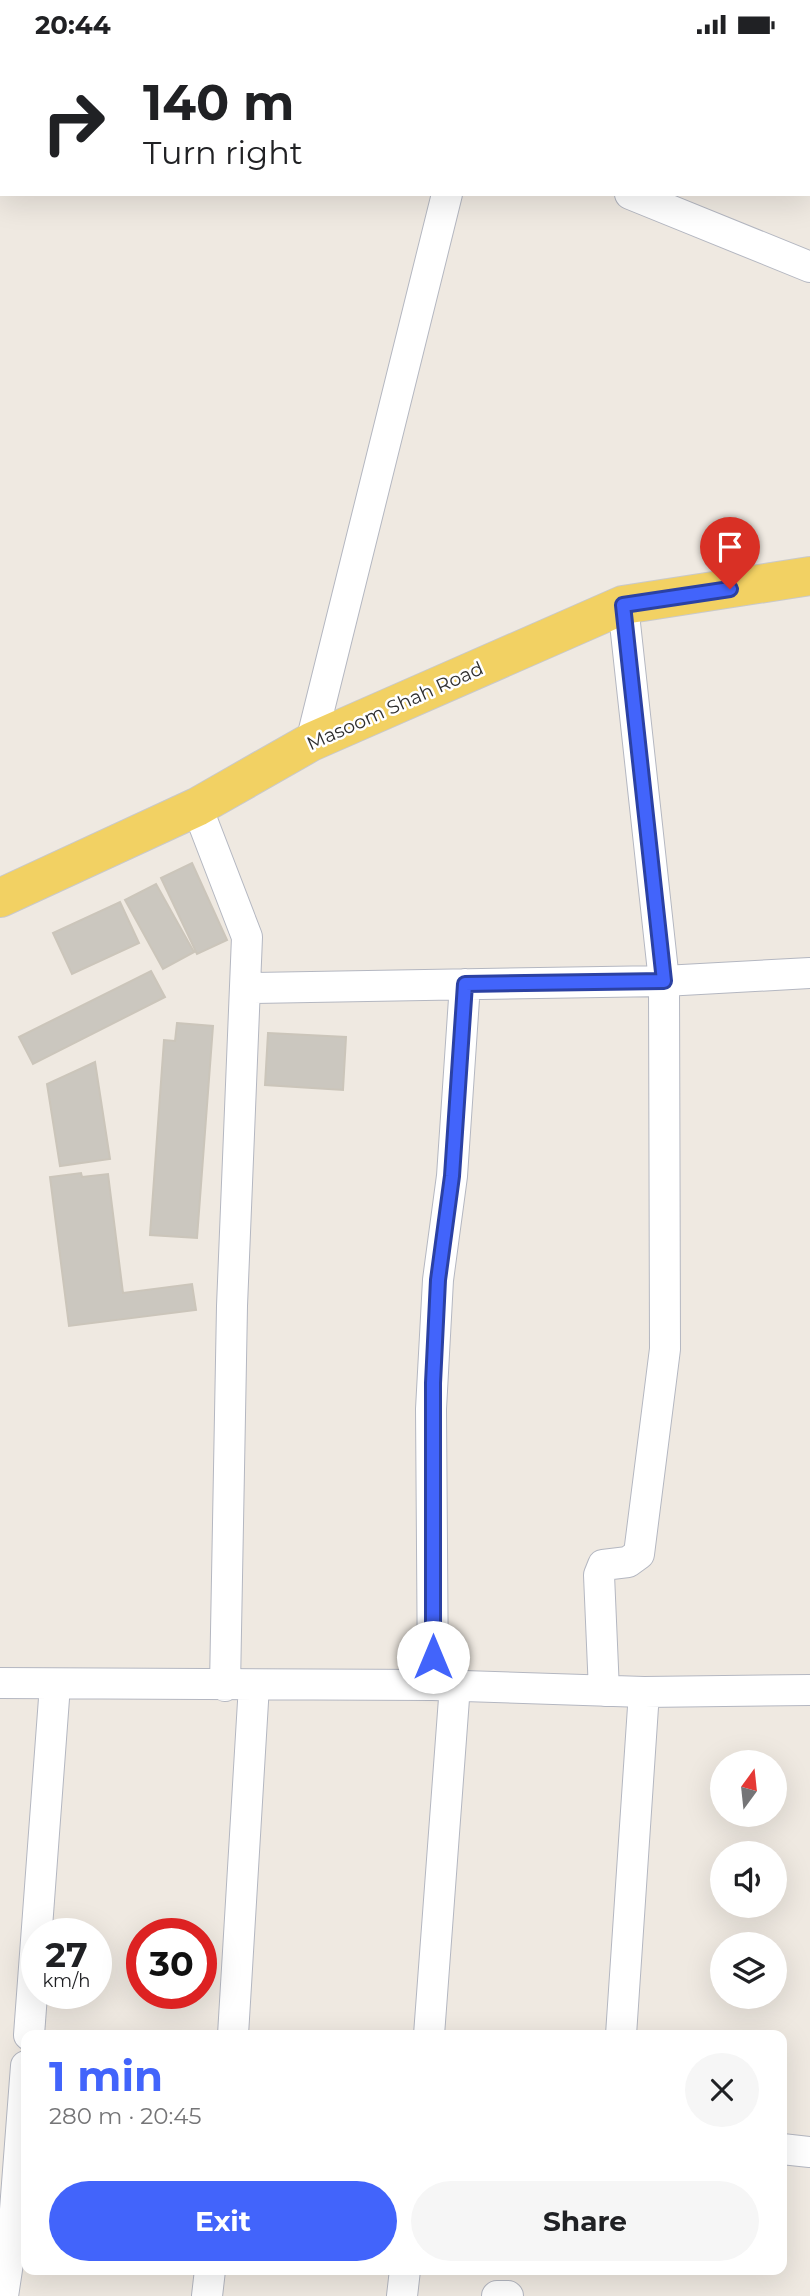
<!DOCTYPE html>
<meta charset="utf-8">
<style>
:root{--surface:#fff;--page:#f6f6f6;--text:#202124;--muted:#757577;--accent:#4264fb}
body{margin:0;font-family:Montserrat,sans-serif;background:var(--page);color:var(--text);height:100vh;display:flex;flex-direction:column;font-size:26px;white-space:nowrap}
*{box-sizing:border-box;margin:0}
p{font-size:23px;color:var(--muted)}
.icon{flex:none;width:38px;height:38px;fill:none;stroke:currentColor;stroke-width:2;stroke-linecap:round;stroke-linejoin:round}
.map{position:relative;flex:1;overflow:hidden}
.panel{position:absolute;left:21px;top:1981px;width:766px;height:245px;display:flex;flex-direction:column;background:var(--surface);border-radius:14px;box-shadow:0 7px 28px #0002}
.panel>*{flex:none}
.guide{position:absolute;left:0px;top:0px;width:810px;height:147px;box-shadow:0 7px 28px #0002;background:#fff;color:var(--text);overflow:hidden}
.needle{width:46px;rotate:15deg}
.fabs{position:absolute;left:710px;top:1701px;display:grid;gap:14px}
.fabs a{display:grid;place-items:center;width:77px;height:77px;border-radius:50%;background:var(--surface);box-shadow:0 7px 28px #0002;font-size:35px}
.speed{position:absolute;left:21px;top:1869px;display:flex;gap:14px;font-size:35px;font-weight:700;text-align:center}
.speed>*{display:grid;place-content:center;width:91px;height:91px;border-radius:50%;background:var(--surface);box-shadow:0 7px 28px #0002;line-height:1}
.speed small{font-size:18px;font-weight:400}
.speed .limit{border:10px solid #d22;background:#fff;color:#111}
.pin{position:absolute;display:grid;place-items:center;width:60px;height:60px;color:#fff;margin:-72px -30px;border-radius:50% 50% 50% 0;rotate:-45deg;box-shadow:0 0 7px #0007}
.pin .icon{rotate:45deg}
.me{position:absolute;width:77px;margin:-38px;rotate:0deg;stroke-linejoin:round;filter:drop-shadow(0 0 5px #0008)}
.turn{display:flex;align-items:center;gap:24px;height:147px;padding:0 28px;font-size:32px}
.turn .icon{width:91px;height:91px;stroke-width:2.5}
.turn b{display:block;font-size:49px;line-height:60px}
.round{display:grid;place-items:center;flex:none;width:74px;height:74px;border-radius:37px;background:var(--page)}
.summary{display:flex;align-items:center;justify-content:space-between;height:119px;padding:0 28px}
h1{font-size:42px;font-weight:700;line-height:52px;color:var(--accent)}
.button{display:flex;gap:14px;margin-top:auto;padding:14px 28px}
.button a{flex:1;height:80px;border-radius:42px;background:var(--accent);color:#fff;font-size:28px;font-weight:700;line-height:80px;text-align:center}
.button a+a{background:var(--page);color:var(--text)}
.status{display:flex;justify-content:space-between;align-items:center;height:49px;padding:0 35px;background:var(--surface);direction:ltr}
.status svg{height:19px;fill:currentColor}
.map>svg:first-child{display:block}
.building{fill:#cbc7bf;stroke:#cbc5ba;stroke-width:2}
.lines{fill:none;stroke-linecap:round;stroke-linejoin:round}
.street-casing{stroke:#b4b7c1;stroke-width:32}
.primary-casing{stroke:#c9c9c9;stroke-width:40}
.street{stroke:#fff;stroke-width:30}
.primary{stroke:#f2d163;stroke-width:38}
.route-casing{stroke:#2b41a3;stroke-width:18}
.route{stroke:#4264fb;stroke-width:12}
.labels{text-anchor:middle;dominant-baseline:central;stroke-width:5;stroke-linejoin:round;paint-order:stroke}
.street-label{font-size:19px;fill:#2e2e2e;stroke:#fff}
</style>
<div class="status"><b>20:44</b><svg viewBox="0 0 49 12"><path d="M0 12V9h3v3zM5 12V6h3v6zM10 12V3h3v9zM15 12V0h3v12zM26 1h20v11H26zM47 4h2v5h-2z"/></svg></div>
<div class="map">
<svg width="810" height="2247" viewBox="0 0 810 2247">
<rect width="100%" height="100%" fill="#efe9e1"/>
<path class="building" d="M 192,814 L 227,891 L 197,905 L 161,829 Z
M 156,835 L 194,903 L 163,920 L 125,851 Z
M 120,853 L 139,894 L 72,925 L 53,884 Z
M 151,922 L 165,948 L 33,1015 L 19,988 Z
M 177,974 L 213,977 L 197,1189 L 150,1186 L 164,991 L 175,992 Z
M 268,984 L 346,988 L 343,1041 L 265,1036 Z
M 95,1013 L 110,1110 L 60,1117 L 47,1035 Z
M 81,1124 L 82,1128 L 108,1125 L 123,1244 L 192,1235 L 196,1261 L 69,1277 L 50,1128 Z"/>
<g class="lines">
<defs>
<path id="street" d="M 474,2 L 474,0
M 630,145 L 810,218
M 311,693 L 447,145
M 197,758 L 247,888 L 232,1257 L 225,1637
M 247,939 L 664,932 L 810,924
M 0,1634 L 433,1636 L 644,1643 L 810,1641
M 433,1636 L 431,1360 L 438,1231 L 452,1127 L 465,935
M 604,1642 L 599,1526 L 603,1516 L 628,1513 L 639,1505 L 665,1300 L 664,932 L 623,556
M 29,1986 L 55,1636
M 233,1986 L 254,1636
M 429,1986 L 455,1636
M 621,1986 L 644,1643
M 782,2100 L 810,2103
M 3,2247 L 14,2174 L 26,2017
M 207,2247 L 210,2221
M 402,2247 L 405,2221
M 497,2247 L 508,2247"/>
<path id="primary" d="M 0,849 L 197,758 L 311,693 L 623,556 L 810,527"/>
</defs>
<use href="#street" class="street-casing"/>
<use href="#primary" class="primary-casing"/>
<use href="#street" class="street"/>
<use href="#primary" class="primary"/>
</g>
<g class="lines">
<defs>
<path id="route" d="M 433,1608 L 433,1334 L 438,1231 L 452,1127 L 465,935 L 664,932 L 623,556 L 730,540"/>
</defs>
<use href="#route" class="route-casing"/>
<use href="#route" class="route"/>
</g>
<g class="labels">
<g class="street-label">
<text transform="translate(395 657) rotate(-24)">Masoom Shah Road</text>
</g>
</g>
</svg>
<div class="fabs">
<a><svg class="needle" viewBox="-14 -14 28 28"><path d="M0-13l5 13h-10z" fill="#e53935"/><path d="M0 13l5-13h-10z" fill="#757577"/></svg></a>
<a><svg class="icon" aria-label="sound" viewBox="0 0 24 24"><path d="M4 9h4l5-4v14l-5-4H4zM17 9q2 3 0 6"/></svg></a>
<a><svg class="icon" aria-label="layers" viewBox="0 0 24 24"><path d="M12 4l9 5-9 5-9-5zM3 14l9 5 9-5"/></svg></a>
</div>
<div class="speed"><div>27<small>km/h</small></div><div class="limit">30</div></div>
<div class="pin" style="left:730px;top:540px;background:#d93025"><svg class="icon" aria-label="arrive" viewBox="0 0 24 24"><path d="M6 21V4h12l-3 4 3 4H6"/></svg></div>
<svg class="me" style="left:433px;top:1608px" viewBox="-20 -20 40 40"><circle r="19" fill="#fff"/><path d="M0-13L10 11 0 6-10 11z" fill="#4264fb"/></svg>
<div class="guide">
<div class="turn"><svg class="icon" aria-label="right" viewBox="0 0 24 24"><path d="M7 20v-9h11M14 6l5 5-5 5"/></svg><div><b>140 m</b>Turn right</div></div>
</div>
<section class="panel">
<div class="summary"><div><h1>1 min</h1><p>280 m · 20:45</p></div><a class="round"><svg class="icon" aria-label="close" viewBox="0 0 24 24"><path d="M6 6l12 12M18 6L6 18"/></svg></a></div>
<div class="button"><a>Exit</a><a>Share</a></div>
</section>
</div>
